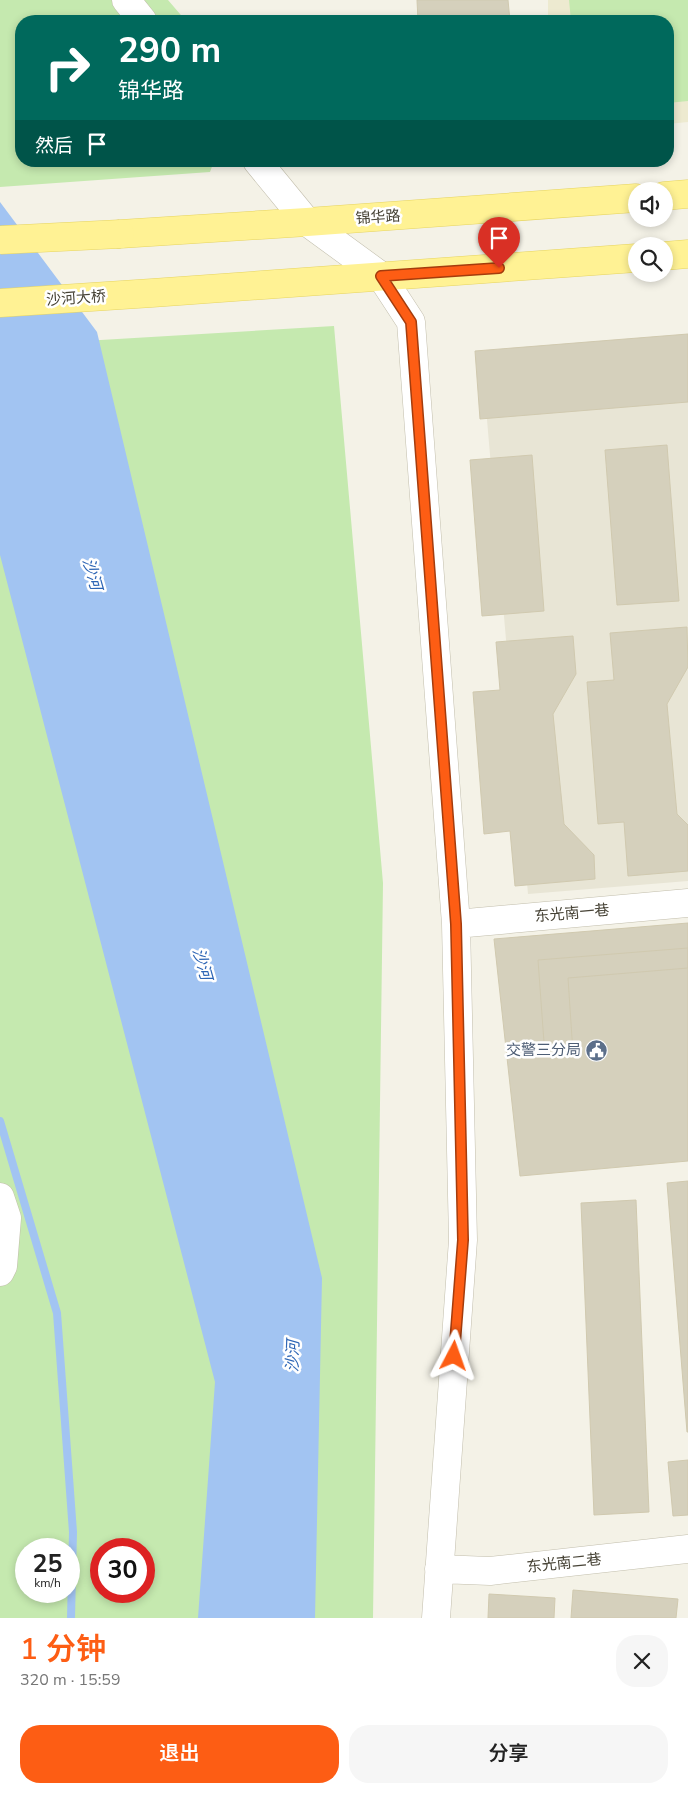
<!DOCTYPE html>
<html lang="zh">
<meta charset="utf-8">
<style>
:root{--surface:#fff;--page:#f6f6f6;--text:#222;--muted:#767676;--accent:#fd5d14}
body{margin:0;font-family:"Nunito Sans","Noto Sans SC",sans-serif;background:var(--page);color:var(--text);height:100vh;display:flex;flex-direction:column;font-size:19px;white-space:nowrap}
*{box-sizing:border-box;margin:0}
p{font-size:16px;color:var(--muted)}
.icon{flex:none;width:28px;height:28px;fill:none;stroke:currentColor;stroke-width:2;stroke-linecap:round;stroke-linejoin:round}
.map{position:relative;height:1618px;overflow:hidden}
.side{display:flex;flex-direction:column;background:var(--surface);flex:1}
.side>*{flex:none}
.top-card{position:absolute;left:15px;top:15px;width:659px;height:152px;border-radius:20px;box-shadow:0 2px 8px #0003;background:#00695c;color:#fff;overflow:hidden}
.buttons{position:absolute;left:628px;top:182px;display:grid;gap:10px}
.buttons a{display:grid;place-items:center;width:45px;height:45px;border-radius:50%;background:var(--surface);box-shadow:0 2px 8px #0003;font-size:25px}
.speed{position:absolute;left:15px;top:1538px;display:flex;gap:10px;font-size:25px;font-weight:700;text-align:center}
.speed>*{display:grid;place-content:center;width:65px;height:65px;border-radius:50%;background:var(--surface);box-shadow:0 2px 8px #0003;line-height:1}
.speed small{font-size:12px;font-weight:400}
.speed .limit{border:8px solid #d22;background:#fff;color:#111}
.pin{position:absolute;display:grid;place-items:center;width:42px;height:42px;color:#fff;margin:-51px -21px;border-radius:50% 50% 50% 0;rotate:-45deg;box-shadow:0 0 5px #0007}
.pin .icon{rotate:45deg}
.me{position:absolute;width:55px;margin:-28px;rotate:4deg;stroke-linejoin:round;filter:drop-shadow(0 0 4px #0008)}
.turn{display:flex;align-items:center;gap:18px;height:105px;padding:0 20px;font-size:22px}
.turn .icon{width:65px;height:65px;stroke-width:2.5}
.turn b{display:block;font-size:35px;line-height:42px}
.then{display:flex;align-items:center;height:48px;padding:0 20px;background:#0003;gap:10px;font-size:19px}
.round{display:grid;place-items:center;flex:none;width:52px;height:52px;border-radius:20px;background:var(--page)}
.summary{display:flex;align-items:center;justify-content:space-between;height:85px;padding:0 20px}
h1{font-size:30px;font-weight:600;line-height:38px;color:var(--accent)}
.action{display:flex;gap:10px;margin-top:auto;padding:10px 20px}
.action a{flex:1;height:58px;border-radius:20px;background:var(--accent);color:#fff;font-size:20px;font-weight:600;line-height:58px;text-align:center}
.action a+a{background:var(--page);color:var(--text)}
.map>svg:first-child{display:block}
.residential{fill:#e8e5d5}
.education{fill:#edead0}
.green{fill:#c5e9af;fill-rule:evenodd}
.water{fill:#a2c4f2}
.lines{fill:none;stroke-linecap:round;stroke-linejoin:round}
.stream{stroke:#a2c4f2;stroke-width:8}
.building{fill:#d5d0bc;stroke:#d0c9af}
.minor-casing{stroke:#c2beac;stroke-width:29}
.major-casing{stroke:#e6d462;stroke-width:29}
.minor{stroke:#fff;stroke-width:28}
.major{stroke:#fff294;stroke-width:28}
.major-bridge-casing{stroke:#e6d462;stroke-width:29;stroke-linecap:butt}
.major-bridge{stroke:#fff294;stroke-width:28}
.route-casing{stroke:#a43c0d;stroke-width:12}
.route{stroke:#fd5d14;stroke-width:9}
.labels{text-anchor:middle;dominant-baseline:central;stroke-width:5;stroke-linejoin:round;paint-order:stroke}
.street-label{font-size:15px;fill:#474336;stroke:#fff}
.service-label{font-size:15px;fill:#4e5e75;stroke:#fff;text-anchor:end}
.water-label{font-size:16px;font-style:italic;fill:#2d65b5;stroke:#fff}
</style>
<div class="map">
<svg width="688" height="1618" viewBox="0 0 688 1618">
<rect width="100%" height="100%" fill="#f4f2e7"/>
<path class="residential" d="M 688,350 L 688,881 L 528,894 L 482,362 Z"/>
<path class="education" d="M 548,0 L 688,0 L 688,122 L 668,124 L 668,21 L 548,21 Z"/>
<path class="green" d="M 0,0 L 168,0 L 186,21 L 21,21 L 21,161 L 214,161 L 210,172 L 0,187 Z
M 569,0 L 688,0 L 688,101 L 668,103 L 668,21 L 571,21 Z
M 334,326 L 383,883 L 373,1618 L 0,1618 L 0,346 ZM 26,1549 L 69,1549 L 69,1591 L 26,1591 ZM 101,1549 L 144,1549 L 144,1591 L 101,1591 Z"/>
<path class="water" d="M 0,202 L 97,332 L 322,1278 L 315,1618 L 198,1618 L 215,1382 L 0,555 Z"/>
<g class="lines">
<path class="stream" d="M 0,1121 L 57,1313 L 73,1532 L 71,1618"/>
</g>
<path class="building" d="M 417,0 L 508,0 L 510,21 L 418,21 Z
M 688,334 L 688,402 L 480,419 L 475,351 Z
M 667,445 L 679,601 L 617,605 L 605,450 Z
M 532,455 L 544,611 L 482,616 L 470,460 Z
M 687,627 L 688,667 L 667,704 L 677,814 L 688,825 L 688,871 L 628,876 L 624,822 L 598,824 L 587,682 L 614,680 L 610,633 Z
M 573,636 L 576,674 L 553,714 L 564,824 L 594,855 L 595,879 L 515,886 L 510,831 L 484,834 L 473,692 L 500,690 L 496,642 Z
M 688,923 L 688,1161 L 520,1176 L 494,939 Z
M 688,948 L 688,968 L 568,978 L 573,1053 L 545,1056 L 538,960 Z
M 688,1181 L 688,1432 L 687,1432 L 667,1183 Z
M 636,1200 L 649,1512 L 594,1515 L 581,1203 Z
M 688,1460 L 688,1515 L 673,1516 L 668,1462 Z
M 573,1590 L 678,1599 L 676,1618 L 571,1618 Z
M 489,1594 L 555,1598 L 554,1618 L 488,1618 Z"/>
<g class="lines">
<defs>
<path id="minor" d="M 126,0 L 143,21
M 257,161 L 307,222 L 381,276 L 411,322 L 456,924 L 463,1240 L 436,1618
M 456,924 L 688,903
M 0,1197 L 7,1218 L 3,1266 L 0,1272
M 439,1569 L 490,1571 L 688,1549"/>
<path id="major" d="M 664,196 L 688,194
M 120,234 L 307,222 L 636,198
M 664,256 L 688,254
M 0,303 L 152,293 L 636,258"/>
</defs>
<use href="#minor" class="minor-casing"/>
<use href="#major" class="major-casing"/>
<use href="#minor" class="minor"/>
<use href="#major" class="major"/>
<defs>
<path id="major-bridge" d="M 0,240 L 120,234"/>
</defs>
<use href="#major-bridge" class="major-bridge-casing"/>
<use href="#major-bridge" class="major-bridge"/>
</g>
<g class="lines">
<defs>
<path id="route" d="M 454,1356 L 463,1240 L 456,924 L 411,322 L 381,276 L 499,268"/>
</defs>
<use href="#route" class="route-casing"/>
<use href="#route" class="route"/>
</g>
<defs>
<symbol id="civic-disc" viewBox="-11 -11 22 22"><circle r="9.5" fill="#5c6f8a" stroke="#fff"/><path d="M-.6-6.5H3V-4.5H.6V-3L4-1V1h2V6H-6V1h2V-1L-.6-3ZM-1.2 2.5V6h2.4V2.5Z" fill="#fff"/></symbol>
</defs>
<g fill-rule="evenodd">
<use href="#civic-disc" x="584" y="1038" width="25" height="25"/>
</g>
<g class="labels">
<g class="street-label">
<text transform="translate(378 217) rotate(-4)">锦华路</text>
<text transform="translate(76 298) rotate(-4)">沙河大桥</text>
<text transform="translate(572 913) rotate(-5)">东光南一巷</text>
<text transform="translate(564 1563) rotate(-6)">东光南二巷</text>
</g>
<g class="service-label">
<text x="581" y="1050">交警三分局</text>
</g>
<g class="water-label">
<text transform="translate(92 574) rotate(74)">沙河</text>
<text transform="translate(202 964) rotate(74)">沙河</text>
<text transform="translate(293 1356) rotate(-88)">沙河</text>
</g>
</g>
</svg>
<div class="buttons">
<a><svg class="icon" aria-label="sound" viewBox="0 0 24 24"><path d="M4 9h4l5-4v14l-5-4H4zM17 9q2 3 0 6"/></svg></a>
<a><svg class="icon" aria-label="search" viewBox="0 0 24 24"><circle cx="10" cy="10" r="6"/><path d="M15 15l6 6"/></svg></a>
</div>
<div class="speed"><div>25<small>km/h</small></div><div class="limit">30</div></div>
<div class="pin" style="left:499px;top:268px;background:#d93025"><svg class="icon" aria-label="arrive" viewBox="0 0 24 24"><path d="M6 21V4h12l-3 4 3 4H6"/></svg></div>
<svg class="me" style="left:454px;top:1356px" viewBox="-20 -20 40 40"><path d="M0-17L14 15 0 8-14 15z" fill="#fd5d14" stroke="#fff" stroke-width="4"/></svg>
<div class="top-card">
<div class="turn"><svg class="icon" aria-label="right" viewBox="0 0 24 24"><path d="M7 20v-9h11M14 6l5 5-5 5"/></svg><div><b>290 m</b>锦华路</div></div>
<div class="then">然后<svg class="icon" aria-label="arrive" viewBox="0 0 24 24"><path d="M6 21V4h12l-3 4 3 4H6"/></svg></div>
</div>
</div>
<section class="side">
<div class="summary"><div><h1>1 分钟</h1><p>320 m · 15:59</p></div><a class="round"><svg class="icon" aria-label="close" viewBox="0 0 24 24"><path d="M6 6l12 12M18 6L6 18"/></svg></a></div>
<div class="action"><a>退出</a><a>分享</a></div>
</section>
